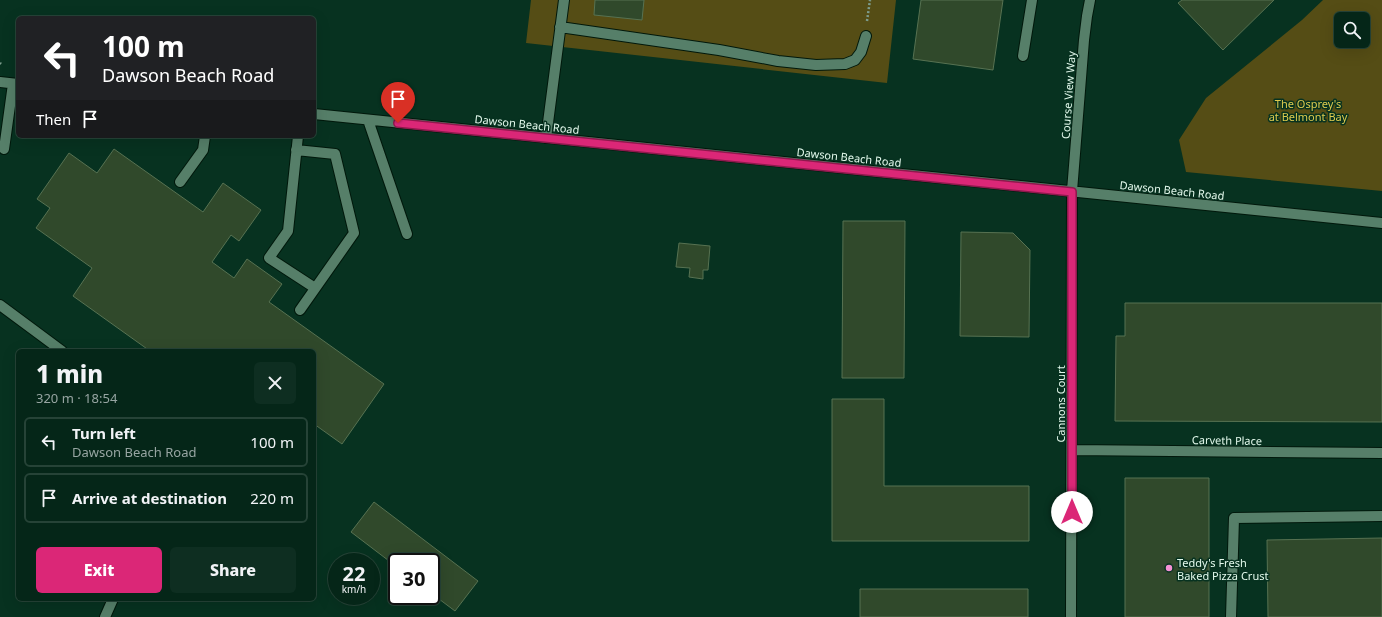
<!DOCTYPE html>
<meta charset="utf-8">
<style>
:root{--surface:#052618;--page:#0e2e21;--text:#f1f3f6;--muted:#97a5a2;--line:#264337;--accent:#db2777}
body{margin:0;font-family:"Noto Sans",sans-serif;background:var(--page);color:var(--text);height:100vh;display:flex;flex-direction:column;font-size:15px;white-space:nowrap}
*{box-sizing:border-box;margin:0}
p{font-size:13px;color:var(--muted)}
.icon{flex:none;width:22px;height:22px;fill:none;stroke:currentColor;stroke-width:2;stroke-linecap:round;stroke-linejoin:round}
.map{position:relative;flex:1;overflow:hidden}
.side{position:absolute;left:16px;top:349px;width:300px;height:252px;display:flex;flex-direction:column;background:var(--surface);border-radius:6px;box-shadow:0 4px 16px #0002,0 0 0 1px var(--line)}
.side>*{flex:none}
.guide{position:absolute;left:16px;top:16px;width:300px;height:122px;border-radius:6px;box-shadow:0 4px 16px #0002,0 0 0 1px var(--line);background:#202124;color:#fff;overflow:hidden}
.fabs{position:absolute;left:1334px;top:12px;display:grid;gap:8px}
.fabs a{display:grid;place-items:center;width:36px;height:36px;border-radius:6px;background:var(--surface);box-shadow:0 4px 16px #0002,0 0 0 1px var(--line);font-size:20px}
.speed{position:absolute;left:328px;top:553px;display:flex;gap:8px;font-size:20px;font-weight:700;text-align:center}
.speed>*{display:grid;place-content:center;width:52px;height:52px;border-radius:50%;background:var(--surface);box-shadow:0 4px 16px #0002,0 0 0 1px var(--line);line-height:1}
.speed small{font-size:10px;font-weight:400}
.speed .limit{border:2px solid #111;border-radius:6px;background:#fff;color:#111}
.pin{position:absolute;display:grid;place-items:center;width:34px;height:34px;color:#fff;margin:-41px -17px;border-radius:50% 50% 50% 0;rotate:-45deg;box-shadow:0 0 4px #0007}
.pin .icon{rotate:45deg}
.me{position:absolute;width:44px;margin:-22px;rotate:0deg;stroke-linejoin:round;filter:drop-shadow(0 0 3px #0008)}
.turn{display:flex;align-items:center;gap:14px;height:84px;padding:0 20px;font-size:18px}
.turn .icon{width:52px;height:52px;stroke-width:2.5}
.turn b{display:block;font-size:28px;line-height:34px}
.then{display:flex;align-items:center;height:38px;padding:0 20px;background:#0003;gap:8px;font-size:15px}
.round{display:grid;place-items:center;flex:none;width:42px;height:42px;border-radius:6px;background:var(--page)}
.summary{display:flex;align-items:center;justify-content:space-between;height:68px;padding:0 20px}
h1{font-size:24px;font-weight:800;line-height:30px}
.button{display:flex;gap:8px;margin-top:auto;padding:8px 20px}
.button a{flex:1;height:46px;border-radius:6px;background:var(--accent);color:#fff;font-size:16px;font-weight:800;line-height:46px;text-align:center}
.button a+a{background:var(--page);color:var(--text)}
ul{padding:0;list-style:none}
li{display:flex;align-items:center;gap:12px;height:50px;margin:0 8px 6px;padding:0 12px;border:2px solid var(--line);border-radius:6px}
li div{flex:1}
li b{display:block;font-size:15px}
li em{font-style:normal}
.map>svg:first-child{display:block}
.green{fill:#554d15;fill-rule:evenodd}
.building{fill:#30492b;stroke:#577252}
.lines{fill:none;stroke-linecap:round;stroke-linejoin:round}
.minor-casing{stroke:#00180b;stroke-width:12}
.path{stroke:#7d9d8e;stroke-width:2.5;stroke-dasharray:2 2;stroke-linecap:butt}
.minor{stroke:#567f69;stroke-width:10}
.route-casing{stroke:#8e194d;stroke-width:10}
.route{stroke:#db2777;stroke-width:7}
.poi-dot{fill:#f491d4;stroke:#073220;stroke-width:1.5}
.labels{text-anchor:middle;dominant-baseline:central;stroke-width:3;stroke-linejoin:round;paint-order:stroke}
.street-label{font-size:11px;fill:#e3f9ec;stroke:#073220}
.park-label{font-size:11px;fill:#ddca4e;stroke:#073220}
.poi-label{font-size:11px;fill:#e3f9ec;stroke:#073220;text-anchor:start}
</style>
<div class="map">
<svg width="1382" height="617" viewBox="0 0 1382 617">
<rect width="100%" height="100%" fill="#073220"/>
<path class="green" d="M 531,0 L 896,0 L 887,83 L 526,43 Z
M 1323,0 L 1382,0 L 1382,191 L 1186,172 L 1179,140 L 1206,98 L 1302,20 ZM 1341,19 L 1363,19 L 1363,41 L 1341,41 Z"/>
<path class="building" d="M 595,0 L 644,0 L 642,20 L 594,15 Z
M 921,0 L 1003,0 L 993,70 L 913,59 Z
M 1182,0 L 1274,0 L 1223,50 L 1178,3 Z
M 114,149 L 203,212 L 223,183 L 261,210 L 239,241 L 231,235 L 212,262 L 234,278 L 247,259 L 282,284 L 269,302 L 384,384 L 342,444 L 314,424 L 314,351 L 210,351 L 209,350 L 208,351 L 150,351 L 73,296 L 92,268 L 36,228 L 50,208 L 37,199 L 69,153 L 97,173 Z
M 843,221 L 905,221 L 904,378 L 842,378 Z
M 961,232 L 1013,233 L 1030,250 L 1029,337 L 960,336 Z
M 679,243 L 710,246 L 708,270 L 703,270 L 703,279 L 689,277 L 690,268 L 676,267 Z
M 1125,303 L 1382,303 L 1382,422 L 1115,421 L 1116,336 L 1125,336 Z
M 832,399 L 884,399 L 884,486 L 1029,486 L 1029,541 L 832,541 Z
M 1125,478 L 1209,478 L 1209,617 L 1125,617 Z
M 374,502 L 478,581 L 455,611 L 431,593 L 431,562 L 397,562 L 397,567 L 351,532 Z
M 1382,538 L 1382,617 L 1268,617 L 1267,540 Z
M 860,589 L 1028,589 L 1028,617 L 860,617 Z"/>
<g class="lines">
<defs>
<path id="minor" d="M 560,27 L 719,50 L 778,61 L 816,65 L 845,64 L 855,60 L 861,52 L 866,36
M 1023,56 L 1032,0
M 0,82 L 18,84
M 314,114 L 1382,223
M 368,120 L 407,234
M 298,136 L 288,231 L 269,258 L 315,288
M 546,138 L 564,0
M 4,149 L 13,84
M 296,150 L 335,154 L 354,233 L 300,310
M 180,182 L 203,150 L 205,136
M 0,305 L 62,351
M 1072,450 L 1382,453
M 105,617 L 113,599
M 1071,617 L 1072,191 L 1084,40 L 1087,16 L 1090,0
M 1231,617 L 1234,518 L 1382,516"/>
</defs>
<use href="#minor" class="minor-casing"/>
<path class="path" d="M 867,21 L 870,0
M 0,63 L 1,64"/>
<use href="#minor" class="minor"/>
</g>
<g class="lines">
<defs>
<path id="route" d="M 398,123 L 1072,192 L 1072,512"/>
</defs>
<use href="#route" class="route-casing"/>
<use href="#route" class="route"/>
</g>
<circle class="poi-dot" cx="1169" cy="568" r="4"/>
<g class="labels">
<g class="street-label">
<text transform="translate(1068 95) rotate(-86)">Course View Way</text>
<text transform="translate(527 124) rotate(6)">Dawson Beach Road</text>
<text transform="translate(849 157) rotate(6)">Dawson Beach Road</text>
<text transform="translate(1172 190) rotate(6)">Dawson Beach Road</text>
<text transform="translate(1060 404) rotate(-90)">Cannons Court</text>
<text transform="translate(1227 440) rotate(1)">Carveth Place</text>
</g>
<g class="park-label">
<text x="1308" y="103">The Osprey's<tspan x="1308" dy="13">at Belmont Bay</tspan></text>
</g>
<g class="poi-label">
<text x="1177" y="562">Teddy's Fresh<tspan x="1177" dy="13">Baked Pizza Crust</tspan></text>
</g>
</g>
</svg>
<div class="fabs">
<a><svg class="icon" aria-label="search" viewBox="0 0 24 24"><circle cx="10" cy="10" r="6"/><path d="M15 15l6 6"/></svg></a>
</div>
<div class="speed"><div>22<small>km/h</small></div><div class="limit">30</div></div>
<div class="pin" style="left:398px;top:123px;background:#d93025"><svg class="icon" aria-label="arrive" viewBox="0 0 24 24"><path d="M6 21V4h12l-3 4 3 4H6"/></svg></div>
<svg class="me" style="left:1072px;top:512px" viewBox="-20 -20 40 40"><circle r="19" fill="#fff"/><path d="M0-13L10 11 0 6-10 11z" fill="#db2777"/></svg>
<div class="guide">
<div class="turn"><svg class="icon" aria-label="left" viewBox="0 0 24 24"><path d="M17 20v-9H6M10 6l-5 5 5 5"/></svg><div><b>100 m</b>Dawson Beach Road</div></div>
<div class="then">Then<svg class="icon" aria-label="arrive" viewBox="0 0 24 24"><path d="M6 21V4h12l-3 4 3 4H6"/></svg></div>
</div>
<section class="side">
<div class="summary"><div><h1>1 min</h1><p>320 m · 18:54</p></div><a class="round"><svg class="icon" aria-label="close" viewBox="0 0 24 24"><path d="M6 6l12 12M18 6L6 18"/></svg></a></div>
<ul>
<li><svg class="icon" aria-label="left" viewBox="0 0 24 24"><path d="M17 20v-9H6M10 6l-5 5 5 5"/></svg><div><b>Turn left</b><p>Dawson Beach Road</p></div><em>100 m</em></li>
<li><svg class="icon" aria-label="arrive" viewBox="0 0 24 24"><path d="M6 21V4h12l-3 4 3 4H6"/></svg><div><b>Arrive at destination</b></div><em>220 m</em></li>
</ul>
<div class="button"><a>Exit</a><a>Share</a></div>
</section>
</div>
